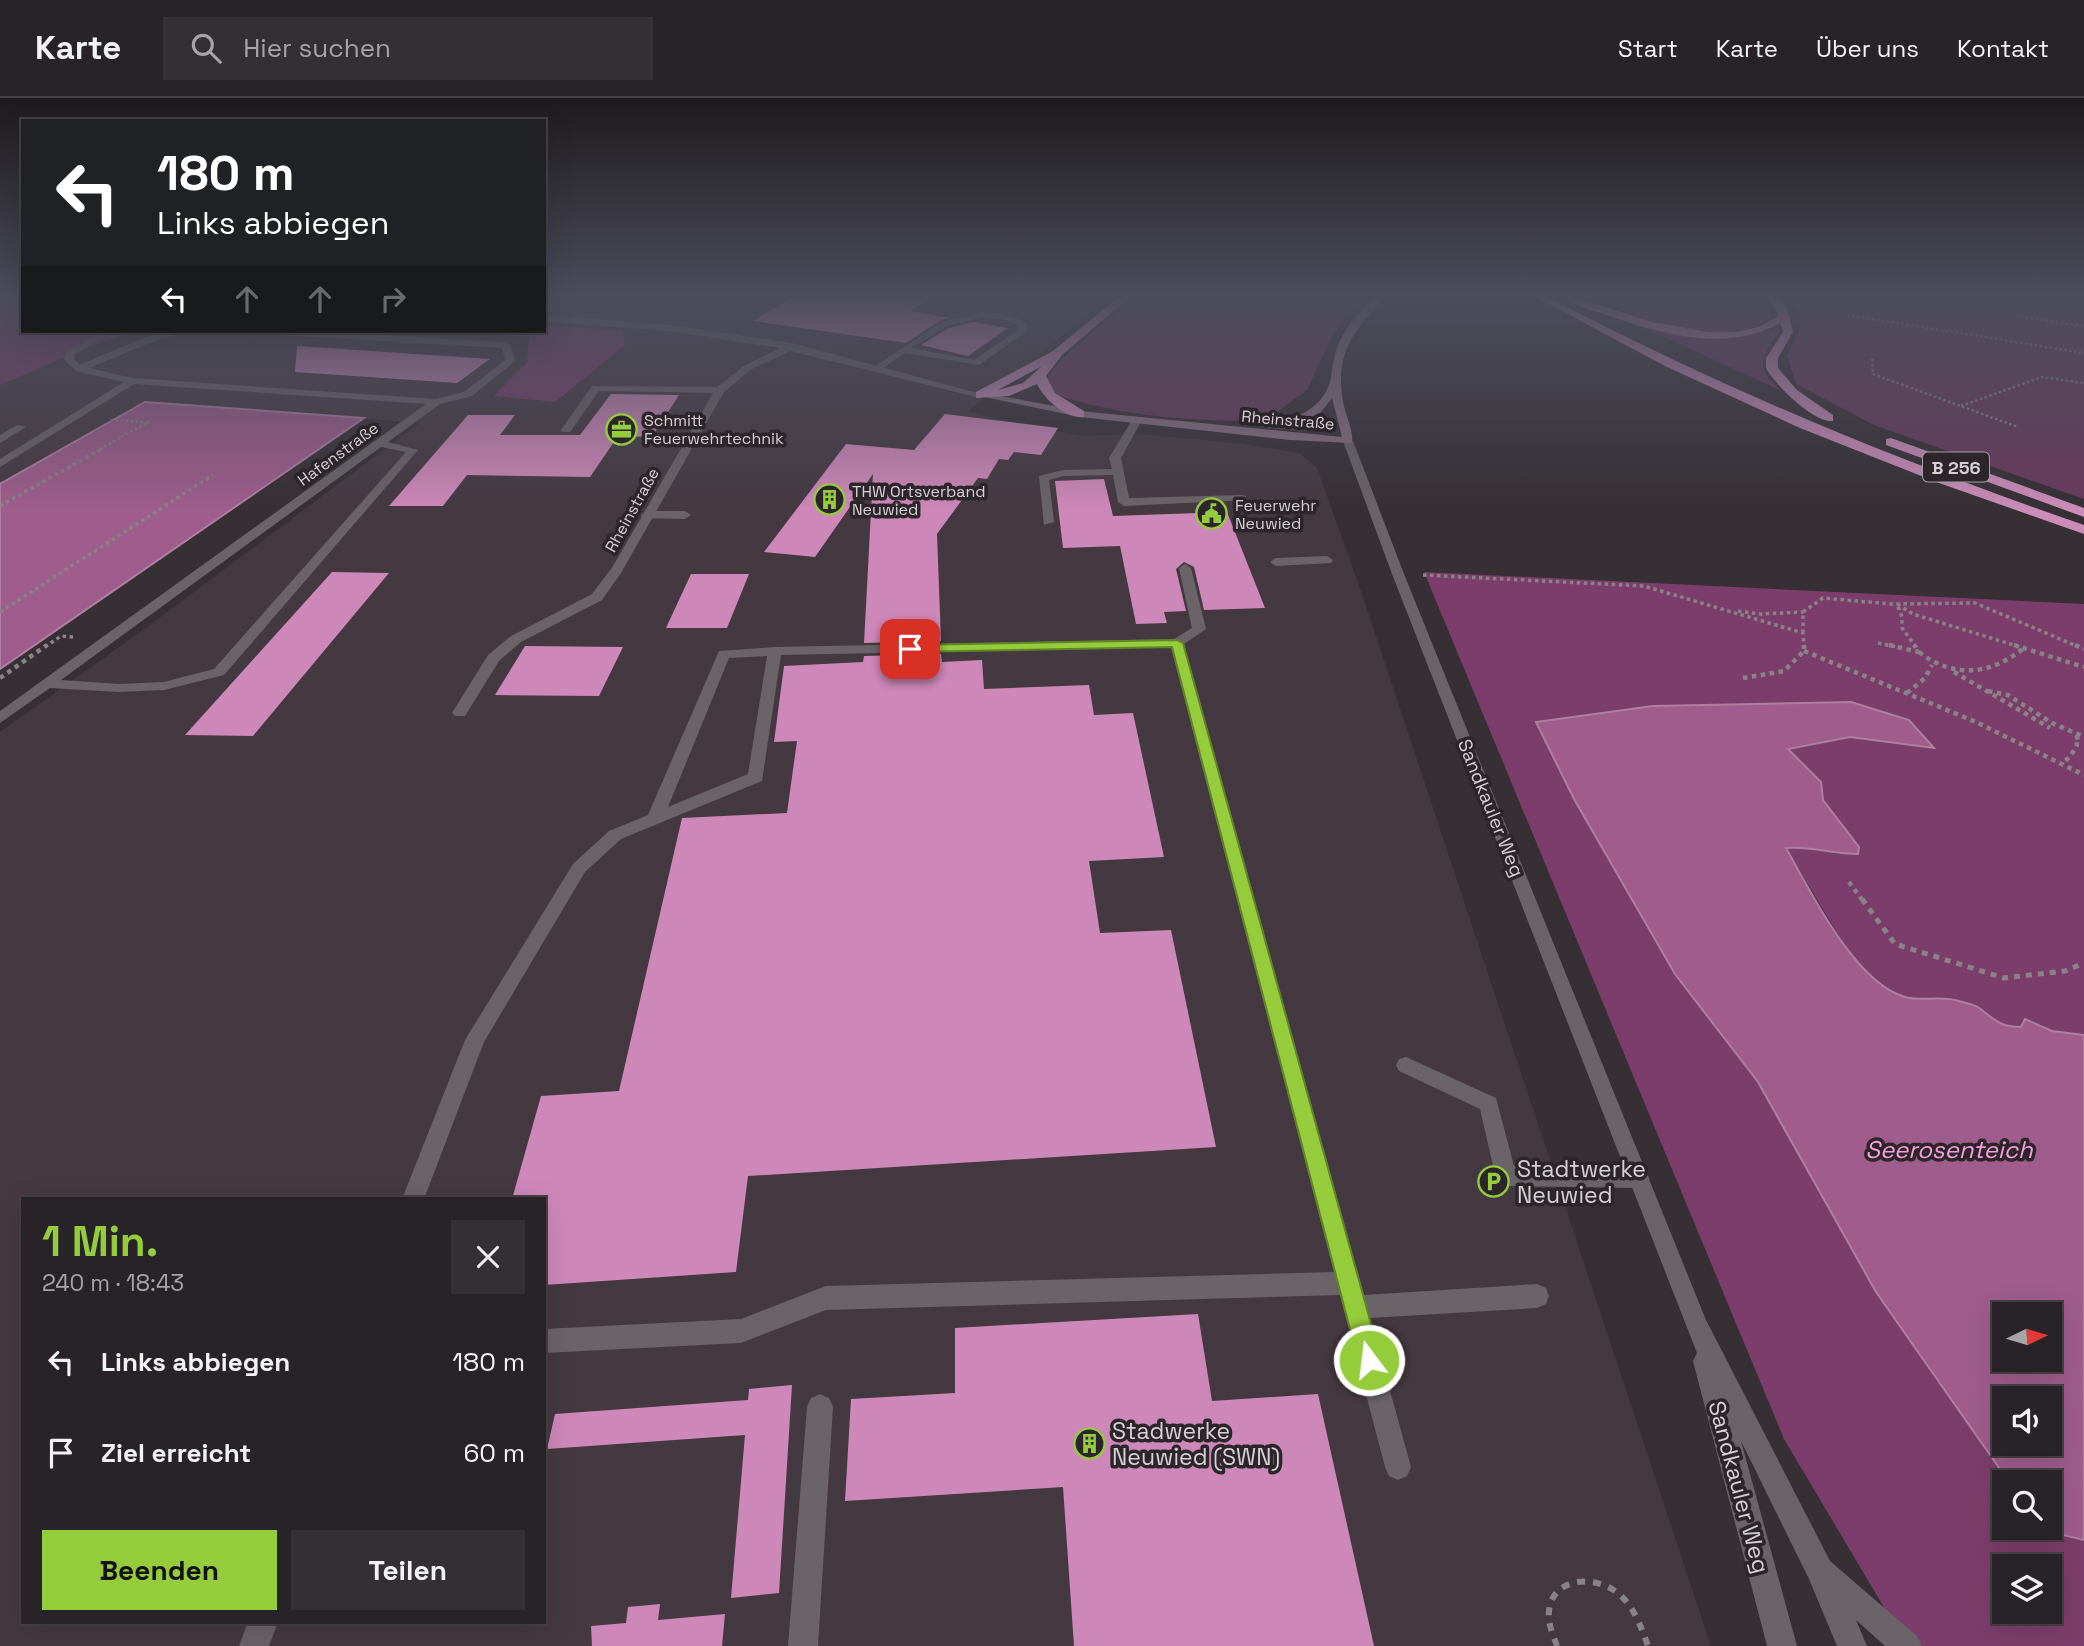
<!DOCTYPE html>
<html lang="de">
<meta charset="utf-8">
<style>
:root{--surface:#282327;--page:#342f33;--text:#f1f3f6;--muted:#a5a4a7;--line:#444044;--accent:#95cc3b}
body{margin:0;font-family:"Space Grotesk",sans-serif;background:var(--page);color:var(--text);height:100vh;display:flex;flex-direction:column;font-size:26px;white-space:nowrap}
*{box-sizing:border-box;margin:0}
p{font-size:23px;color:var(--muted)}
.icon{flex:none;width:38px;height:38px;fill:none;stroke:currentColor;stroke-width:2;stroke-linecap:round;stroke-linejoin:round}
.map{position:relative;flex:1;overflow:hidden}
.side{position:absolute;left:21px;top:1099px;width:525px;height:427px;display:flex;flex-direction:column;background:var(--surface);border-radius:0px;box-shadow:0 7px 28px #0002,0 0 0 2px var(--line)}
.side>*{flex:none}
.hud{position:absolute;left:21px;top:21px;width:525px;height:214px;border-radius:0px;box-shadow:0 7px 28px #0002,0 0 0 2px var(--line);background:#202124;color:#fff;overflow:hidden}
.needle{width:46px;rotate:85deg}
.controls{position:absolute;left:1992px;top:1204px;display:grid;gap:14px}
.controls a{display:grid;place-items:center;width:70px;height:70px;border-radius:0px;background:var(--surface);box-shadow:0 7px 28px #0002,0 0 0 2px var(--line);font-size:35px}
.pin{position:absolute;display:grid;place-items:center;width:60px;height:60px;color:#fff;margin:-30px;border-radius:14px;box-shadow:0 4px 10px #0006}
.me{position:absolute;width:77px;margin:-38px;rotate:345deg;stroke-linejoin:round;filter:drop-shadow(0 0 5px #0008)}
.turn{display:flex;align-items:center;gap:24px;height:147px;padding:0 21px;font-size:32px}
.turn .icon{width:91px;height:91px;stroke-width:2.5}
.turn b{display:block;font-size:49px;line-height:60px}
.lanes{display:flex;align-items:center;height:66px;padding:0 21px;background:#0003;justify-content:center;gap:35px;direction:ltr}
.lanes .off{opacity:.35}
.round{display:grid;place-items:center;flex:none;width:74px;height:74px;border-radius:0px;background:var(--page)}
.summary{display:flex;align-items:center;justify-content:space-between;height:119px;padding:0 21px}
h1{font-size:42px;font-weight:700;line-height:52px;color:var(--accent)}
.action{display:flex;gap:14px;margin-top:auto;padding:14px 21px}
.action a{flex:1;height:80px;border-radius:0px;background:var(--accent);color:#111;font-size:28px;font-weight:700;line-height:80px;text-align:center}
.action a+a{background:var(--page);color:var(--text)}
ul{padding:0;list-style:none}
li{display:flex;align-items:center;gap:21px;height:91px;padding:0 21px}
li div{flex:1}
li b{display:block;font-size:26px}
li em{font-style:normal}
header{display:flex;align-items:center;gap:42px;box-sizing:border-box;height:98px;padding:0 35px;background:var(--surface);border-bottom:2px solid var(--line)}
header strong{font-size:33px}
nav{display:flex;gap:38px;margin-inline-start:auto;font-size:24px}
.search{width:490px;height:63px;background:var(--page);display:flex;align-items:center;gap:18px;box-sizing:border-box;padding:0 24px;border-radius:0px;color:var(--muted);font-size:26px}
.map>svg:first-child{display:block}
.built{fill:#453941;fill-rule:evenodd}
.green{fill:#693a5c}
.forest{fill:#7d3d6c;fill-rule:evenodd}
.water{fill:#9f5c8d;stroke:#af7fa2;stroke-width:2;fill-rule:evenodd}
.building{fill:#ce87b9}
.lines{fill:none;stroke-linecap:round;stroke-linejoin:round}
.path-far4{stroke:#888387;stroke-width:2.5;stroke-dasharray:2.5 2.5;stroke-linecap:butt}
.path-far3{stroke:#888387;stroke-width:3.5;stroke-dasharray:3.5 3.5;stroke-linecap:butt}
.path-far2{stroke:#888387;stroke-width:4.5;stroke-dasharray:4.5 4.5;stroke-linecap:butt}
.path-far1{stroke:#888387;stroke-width:5;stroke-dasharray:6 6;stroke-linecap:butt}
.path{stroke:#888387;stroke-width:6;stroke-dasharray:8 8;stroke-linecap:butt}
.lane{fill:#6a6368;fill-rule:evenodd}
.street{fill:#6a6368;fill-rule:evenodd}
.secondary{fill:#876f80;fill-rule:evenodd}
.highway{fill:#cb8cb8;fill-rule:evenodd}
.route{fill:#95cc3b;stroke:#618526;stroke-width:2}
.labels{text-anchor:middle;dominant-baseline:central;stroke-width:7;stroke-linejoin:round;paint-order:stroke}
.far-poi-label{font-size:16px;fill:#d5d1d4;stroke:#2c262a;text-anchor:start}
.far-street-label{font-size:16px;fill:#d5d1d4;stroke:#2c262a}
.shield{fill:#2c262a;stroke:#a29ea1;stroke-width:2}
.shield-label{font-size:18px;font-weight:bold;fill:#d5d1d4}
.street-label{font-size:19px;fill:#d5d1d4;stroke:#2c262a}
.near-poi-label{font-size:23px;fill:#d5d1d4;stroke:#2c262a;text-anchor:start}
.near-street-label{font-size:23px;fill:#d5d1d4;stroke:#2c262a}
.near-water-label{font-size:24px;font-style:italic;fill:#fa9cdf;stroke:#2c262a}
</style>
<header>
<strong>Karte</strong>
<div class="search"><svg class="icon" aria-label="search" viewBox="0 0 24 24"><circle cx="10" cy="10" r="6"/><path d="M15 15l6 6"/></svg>Hier suchen</div>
<nav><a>Start</a><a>Karte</a><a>Über uns</a><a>Kontakt</a></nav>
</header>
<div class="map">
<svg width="2084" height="1548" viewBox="0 0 2084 1548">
<rect width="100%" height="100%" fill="#362f34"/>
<path class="built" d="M 0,197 L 23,197 L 23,233 L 544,233 L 544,197 L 1106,197 L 1094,212 L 968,313 L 1036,330 L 1083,338 L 1140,336 L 1245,346 L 1299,355 L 1317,370 L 1361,493 L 1711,1548 L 0,1548 L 0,634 L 143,532 L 420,325 L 145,304 L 0,386 ZM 23,1101 L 544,1101 L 544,1524 L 23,1524 Z"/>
<path class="green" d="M 1137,197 L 1368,197 L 1347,215 L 1333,236 L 1307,292 L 1276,315 L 1276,321 C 1215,325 1153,321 1093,307 C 1082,304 1068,302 1057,296 C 1050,291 1048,286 1048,278 L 1066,257 Z
M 1585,197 L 1761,197 L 1770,207 L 1771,217 C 1735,257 1625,218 1585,197 Z
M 1791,197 L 2084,197 L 2084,401 L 1874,327 L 1796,286 L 1787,257 C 1801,235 1807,220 1791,197 Z
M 1638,227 C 1678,237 1737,244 1776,230 L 1781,231 C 1762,259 1752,268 1782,293 Z"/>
<path class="forest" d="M 0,197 L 23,197 L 23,233 L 138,233 L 101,244 L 0,287 Z
M 544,228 L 622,232 L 625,247 L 555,304 L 494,298 L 527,264 L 529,239 L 453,233 L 544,233 Z
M 1424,474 L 2084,506 L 2084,937 L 2052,933 L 2040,926 L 2012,929 L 1988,921 L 1978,909 L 1953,901 L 1906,900 L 1881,888 L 1848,853 L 1786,750 L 1817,749 L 1837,756 L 1857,756 L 1859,749 L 1823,702 L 1821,684 L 1787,651 L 1850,639 L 1933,650 L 1909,622 L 1850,604 L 1653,608 L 1536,625 L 1574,701 L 1675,876 L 1758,984 L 1876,1194 L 2009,1384 L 2004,1384 L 2004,1430 L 2041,1430 L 2084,1442 L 2084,1548 L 1907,1548 L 1784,1341 ZM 2004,1468 L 2049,1468 L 2049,1514 L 2004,1514 Z"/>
<path class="water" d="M 145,304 L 364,320 L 0,571 L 0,386 Z
M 1851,604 L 1909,622 L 1934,650 L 1850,639 L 1788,651 L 1821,684 L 1823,702 L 1859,749 L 1858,756 C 1832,756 1812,748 1786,750 C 1811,794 1855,885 1905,899 C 1922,904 1942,897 1959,903 C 1965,905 1974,906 1979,910 C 1995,921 1998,929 2021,929 L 2025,921 L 2052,933 L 2084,937 L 2084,1442 L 2042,1432 L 2041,1430 L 2049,1430 L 2049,1384 L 2009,1384 L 1876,1194 L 1758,984 L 1675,876 L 1574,701 L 1536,624 L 1653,608 ZM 2004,1216 L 2049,1216 L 2049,1262 L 2004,1262 ZM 2004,1300 L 2049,1300 L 2049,1346 L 2004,1346 Z"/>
<path class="building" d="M 796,197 L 934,197 L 910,213 L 949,220 L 941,222 L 906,245 L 753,223 Z
M 973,224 L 1008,230 L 968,258 L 921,247 L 949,230 Z
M 297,248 L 490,261 L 457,285 L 295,274 Z
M 611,296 L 679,297 L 652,339 L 618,338 L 590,379 L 467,377 L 443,408 L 389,408 L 468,317 L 515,317 L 500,337 L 580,337 Z
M 945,316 L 1058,330 L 1041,357 L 1014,354 L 1008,362 L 999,361 L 987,381 L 978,380 L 937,436 L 941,543 L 864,545 L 873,376 L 815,459 L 764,454 L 846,346 L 914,352 Z
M 1104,381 L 1113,418 L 1227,414 L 1265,510 L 1204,512 L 1194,469 L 1184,464 L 1176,471 L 1186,513 L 1164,514 L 1167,525 L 1136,526 L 1120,448 L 1063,450 L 1055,383 Z
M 332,474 L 389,475 L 253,638 L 185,637 Z
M 691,476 L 749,476 L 727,530 L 666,530 Z
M 525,548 L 623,549 L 599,598 L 495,597 Z
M 941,556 L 942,564 L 982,562 L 984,591 L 1089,587 L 1094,617 L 1133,615 L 1164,759 L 1089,763 L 1100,835 L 1171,832 L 1216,1049 L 748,1078 L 736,1174 L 544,1187 L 544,1101 L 512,1101 L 541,998 L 619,993 L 682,720 L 787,715 L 797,643 L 774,644 L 784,568 L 863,564 L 864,558 Z
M 1198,1216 L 1212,1303 L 1318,1296 L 1374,1548 L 1074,1548 L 1063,1389 L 845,1403 L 851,1301 L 955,1295 L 955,1230 Z
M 792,1287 L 779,1495 L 731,1500 L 745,1337 L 547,1351 L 555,1316 L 748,1302 L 749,1291 Z
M 660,1506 L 658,1522 L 725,1516 L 722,1548 L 592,1548 L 591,1528 L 626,1525 L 628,1509 Z"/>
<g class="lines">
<path class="path-far4" d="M 1847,217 L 2084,255
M 2021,219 L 2084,228
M 1872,261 L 1873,276 L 2018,329
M 1961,308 L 2042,279 L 2084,285
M 100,351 L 148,324 L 109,322"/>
<path class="path-far3" d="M 0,408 L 103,350
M 1423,477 L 1644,488 L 1803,535 L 1804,549
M 1738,513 L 1760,516 L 1803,514
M 0,514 L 213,377
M 1803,535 L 1803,514 L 1823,500 L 1891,506 L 1975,505 L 2079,549
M 1878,545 L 1897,549
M 45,549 L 61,538 L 74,539
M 1916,549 L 1902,530 L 1902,519 L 1897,506 L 1913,516 L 2020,549"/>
<path class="path-far2" d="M 1889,547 L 1919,554 L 1914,547
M 2014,547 L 2084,569
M 2075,547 L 2084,551
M 1804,553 L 1976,624 L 2084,677
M 1919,554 C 1954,581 1990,577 2024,550
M 1954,574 L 2050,630
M 0,580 L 47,547
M 1743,580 L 1784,573 L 1804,553 L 1804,547
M 1988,593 L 2008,597 L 2052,625 L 2082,638 L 2075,640 L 2077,647 L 2070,659 L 2061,666
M 1907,595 L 1925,580 L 1932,567
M 1849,784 L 1863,803"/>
<path class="path-far1" d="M 1862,801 L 1895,846 L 2004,880 L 2065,873 L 2084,865"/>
<path class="path" d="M 1557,1548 C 1554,1540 1550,1530 1549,1522 C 1545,1480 1593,1474 1619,1496 C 1635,1510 1641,1529 1648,1548"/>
<path class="lane" d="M 982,214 L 1002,216 L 1027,224 L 1028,232 L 979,267 L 905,255 L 879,273 L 871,271 L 942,224 ZM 982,219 L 1001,221 L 1019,227 L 1019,231 L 974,262 L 911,250 L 948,228 Z
M 104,233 L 115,233 L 75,256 L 74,261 L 80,267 C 115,253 152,231 190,233 L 157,242 L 89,270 L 132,280 L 436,301 L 464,294 L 505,262 L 502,250 L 264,236 L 260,233 L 307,233 L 506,244 L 511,247 L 515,263 L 472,298 L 440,306 L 388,344 L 418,352 L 224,577 L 164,592 L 119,594 L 50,590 L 0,625 L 0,613 L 426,306 L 134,286 L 0,369 L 0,361 L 124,284 L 76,273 L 64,262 L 67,253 ZM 381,349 L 406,354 L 214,571 L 164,584 L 119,586 L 61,582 Z
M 592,288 L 720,289 L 725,292 L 720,295 L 599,293 L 570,334 L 562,334 L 561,332 Z
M 1137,319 L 1142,322 L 1121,360 L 1129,400 L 1242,397 L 1246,398 L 1246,402 L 1124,408 L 1118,404 L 1113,377 L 1063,378 L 1049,382 L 1054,424 L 1044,427 L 1039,378 L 1063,372 L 1112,371 L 1109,360 L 1132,322 Z
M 17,327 L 26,329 L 0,345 L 0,337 Z
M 647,413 L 685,413 L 691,417 L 685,421 L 643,420 L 641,417 Z
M 1327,458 L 1333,462 L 1331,465 L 1276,468 L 1270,464 L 1276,460 Z
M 1185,466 L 1191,470 L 1206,531 L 1184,546 L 1364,1197 L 1537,1186 L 1546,1190 L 1549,1198 L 1546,1206 L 1537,1210 L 1370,1220 L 1411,1369 L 1407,1378 L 1398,1382 L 1389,1378 L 1385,1369 L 1340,1197 L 826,1212 L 741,1245 L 544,1255 L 544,1231 L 741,1221 L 826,1188 L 1334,1174 L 1171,549 L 781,557 L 762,683 L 621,741 L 585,774 L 484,944 L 424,1101 L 402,1101 L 465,942 L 573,766 L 609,733 L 648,717 L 719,553 L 775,549 L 1174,541 L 1192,530 L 1179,470 ZM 767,558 L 748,676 L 668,709 L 729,560 Z
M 615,471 L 621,475 L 602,502 L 521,544 L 499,563 L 465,618 L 455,618 L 452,615 L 488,557 L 511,538 L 592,496 L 610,472 Z
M 1406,959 L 1496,1000 L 1514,1068 L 1638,1070 L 1646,1073 L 1649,1080 L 1646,1087 L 1638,1090 L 1505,1088 L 1497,1085 L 1480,1011 L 1399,973 L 1396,967 L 1399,961 Z
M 820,1296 L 829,1300 L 833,1309 L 818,1548 L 788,1548 L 807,1309 L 811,1300 Z
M 248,1524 L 278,1524 L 269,1548 L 239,1548 Z"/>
<path class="street" d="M 544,217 L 669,227 L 792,245 L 985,297 L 980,300 L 790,253 L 750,272 L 724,294 L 621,475 L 615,479 L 609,475 L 716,290 L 744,268 L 780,250 L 669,233 L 544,223 Z
M 1344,341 L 1353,343 L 1404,476 L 1706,1222 L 1830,1463 L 1917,1538 L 1922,1548 L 1885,1548 L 1856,1522 L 1867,1548 L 1837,1548 L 1809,1481 L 1741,1343 L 1797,1548 L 1767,1548 L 1693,1263 L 1697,1255 L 1392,476 L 1343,343 Z"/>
<path class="secondary" d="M 1378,197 L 1387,197 C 1356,231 1334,253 1343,303 C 1345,316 1354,333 1352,345 L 1290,342 L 1080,319 L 975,297 L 980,294 L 1080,313 L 1342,339 L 1332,300 L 1320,315 L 1296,325 L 1325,329 L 1325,333 C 1317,334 1256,329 1253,327 C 1264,319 1296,324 1313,309 C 1337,289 1328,273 1338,247 C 1347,226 1362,211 1378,197 Z"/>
<path class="highway" d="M 1121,197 L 1132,197 L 1062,257 L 1046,278 L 1055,295 L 1084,313 L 1084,319 C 1066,321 1045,302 1037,286 L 1009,298 L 976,300 L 976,294 L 1053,253 ZM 1042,268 L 1023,285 L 998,292 Z
M 1532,197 L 1544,197 C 1718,289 1898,363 2084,427 L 2084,436 L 1939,385 L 1800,330 L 1665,268 Z
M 1767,197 L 1777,197 L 1787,210 L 1793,234 L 1778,260 L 1778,270 L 1797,292 L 1833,317 L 1833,323 C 1814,325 1775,287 1766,270 L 1766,260 L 1783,234 L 1780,225 C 1727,255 1661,236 1607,217 C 1594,213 1577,209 1567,201 L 1572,198 L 1652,224 L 1708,234 L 1736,234 L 1758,229 L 1779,218 Z
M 1891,340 L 2084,410 L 2084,419 L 1886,347 L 1886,341 Z"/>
</g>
<linearGradient id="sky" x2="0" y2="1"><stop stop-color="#1e1a1d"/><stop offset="0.48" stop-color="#4c4d5c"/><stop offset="1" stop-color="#4c4d5c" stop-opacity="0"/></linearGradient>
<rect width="2084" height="413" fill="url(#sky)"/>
<path class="route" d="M 1177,542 L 1183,545 L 1381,1262 L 1377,1271 L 1369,1274 L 1361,1271 L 1358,1262 L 1172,549 L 910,554 L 904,551 L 910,547 Z"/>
<defs>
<symbol id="office-ring" viewBox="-11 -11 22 22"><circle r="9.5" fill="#2c262a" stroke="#95cc3b" stroke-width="1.5"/><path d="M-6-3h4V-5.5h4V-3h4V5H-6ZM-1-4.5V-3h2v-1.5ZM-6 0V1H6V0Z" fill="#95cc3b"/></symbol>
<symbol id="building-ring" viewBox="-11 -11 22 22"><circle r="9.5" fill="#2c262a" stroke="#95cc3b" stroke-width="1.5"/><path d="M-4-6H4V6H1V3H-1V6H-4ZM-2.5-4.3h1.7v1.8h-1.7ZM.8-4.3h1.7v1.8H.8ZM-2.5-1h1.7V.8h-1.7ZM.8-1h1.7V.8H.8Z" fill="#95cc3b"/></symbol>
<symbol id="civic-ring" viewBox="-11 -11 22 22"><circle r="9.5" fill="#2c262a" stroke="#95cc3b" stroke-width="1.5"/><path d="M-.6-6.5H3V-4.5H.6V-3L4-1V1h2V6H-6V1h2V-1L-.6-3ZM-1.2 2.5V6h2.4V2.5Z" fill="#95cc3b"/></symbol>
<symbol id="parking-ring" viewBox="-11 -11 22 22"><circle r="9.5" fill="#2c262a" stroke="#95cc3b" stroke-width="1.5"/><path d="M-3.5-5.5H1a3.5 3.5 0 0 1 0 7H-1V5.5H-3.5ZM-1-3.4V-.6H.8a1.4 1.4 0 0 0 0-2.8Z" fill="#95cc3b"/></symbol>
</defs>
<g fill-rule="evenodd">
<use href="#office-ring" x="604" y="314" width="35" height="35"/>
<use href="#building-ring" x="812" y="384" width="35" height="35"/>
<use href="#civic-ring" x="1194" y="398" width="35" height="35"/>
<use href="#parking-ring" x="1476" y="1066" width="35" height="35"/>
<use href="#building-ring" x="1072" y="1328" width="35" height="35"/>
</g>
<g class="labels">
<g class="far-poi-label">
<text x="644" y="322">Schmitt<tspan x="644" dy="18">Feuerwehrtechnik</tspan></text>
<text x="852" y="393">THW Ortsverband<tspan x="852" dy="18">Neuwied</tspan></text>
<text x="1235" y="407">Feuerwehr<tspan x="1235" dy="18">Neuwied</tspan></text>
</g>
<g class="far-street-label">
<text transform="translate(1288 322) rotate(5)">Rheinstraße</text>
<text transform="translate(338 356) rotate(-36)">Hafenstraße</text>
<text transform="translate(632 412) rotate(-61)">Rheinstraße</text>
</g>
<rect class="shield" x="1923" y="354.5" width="66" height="29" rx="5"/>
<g class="shield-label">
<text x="1956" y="369">B 256</text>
</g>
<g class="street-label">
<text transform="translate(1491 710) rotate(68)">Sandkauler Weg</text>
</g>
<g class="near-poi-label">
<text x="1517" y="1071">Stadtwerke<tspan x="1517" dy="26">Neuwied</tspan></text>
<text x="1112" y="1333">Stadwerke<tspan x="1112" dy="26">Neuwied (SWN)</tspan></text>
</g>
<g class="near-street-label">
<text transform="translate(1739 1389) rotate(75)">Sandkauler Weg</text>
</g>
<g class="near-water-label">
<text x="1949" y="1051">Seerosenteich</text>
</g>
</g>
</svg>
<div class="controls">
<a><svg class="needle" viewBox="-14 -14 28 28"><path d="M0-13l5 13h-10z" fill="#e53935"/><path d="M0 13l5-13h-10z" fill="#a5a4a7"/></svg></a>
<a><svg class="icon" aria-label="sound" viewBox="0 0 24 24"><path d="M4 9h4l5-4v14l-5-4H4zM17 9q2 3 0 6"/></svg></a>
<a><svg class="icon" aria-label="search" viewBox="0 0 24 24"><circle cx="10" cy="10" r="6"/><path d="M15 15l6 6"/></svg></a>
<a><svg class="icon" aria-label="layers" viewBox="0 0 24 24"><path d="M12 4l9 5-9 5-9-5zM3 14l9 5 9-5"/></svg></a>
</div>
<div class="pin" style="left:910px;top:551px;background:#d93025"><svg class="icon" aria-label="arrive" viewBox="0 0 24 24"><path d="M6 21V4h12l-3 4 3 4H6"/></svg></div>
<svg class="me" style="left:1369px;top:1262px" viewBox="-20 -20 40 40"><circle r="17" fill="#95cc3b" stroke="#fff" stroke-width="3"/><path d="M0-11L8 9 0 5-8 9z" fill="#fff"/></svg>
<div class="hud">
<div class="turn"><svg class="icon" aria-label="left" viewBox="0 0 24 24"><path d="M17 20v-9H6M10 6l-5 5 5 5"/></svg><div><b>180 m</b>Links abbiegen</div></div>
<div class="lanes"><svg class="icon" aria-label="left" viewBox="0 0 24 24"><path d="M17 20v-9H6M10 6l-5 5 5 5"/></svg><svg class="icon off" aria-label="ahead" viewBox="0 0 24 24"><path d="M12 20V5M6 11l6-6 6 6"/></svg><svg class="icon off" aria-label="ahead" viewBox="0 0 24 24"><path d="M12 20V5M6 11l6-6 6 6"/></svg><svg class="icon off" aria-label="right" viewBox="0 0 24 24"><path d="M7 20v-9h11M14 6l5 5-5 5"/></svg></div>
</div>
<section class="side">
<div class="summary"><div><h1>1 Min.</h1><p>240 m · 18:43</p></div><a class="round"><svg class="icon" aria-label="close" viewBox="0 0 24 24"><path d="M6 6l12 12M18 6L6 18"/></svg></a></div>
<ul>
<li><svg class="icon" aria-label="left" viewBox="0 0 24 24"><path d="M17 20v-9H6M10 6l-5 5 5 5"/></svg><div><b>Links abbiegen</b></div><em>180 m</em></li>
<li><svg class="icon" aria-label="arrive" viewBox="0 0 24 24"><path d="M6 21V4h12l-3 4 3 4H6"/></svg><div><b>Ziel erreicht</b></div><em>60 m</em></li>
</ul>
<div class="action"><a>Beenden</a><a>Teilen</a></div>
</section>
</div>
